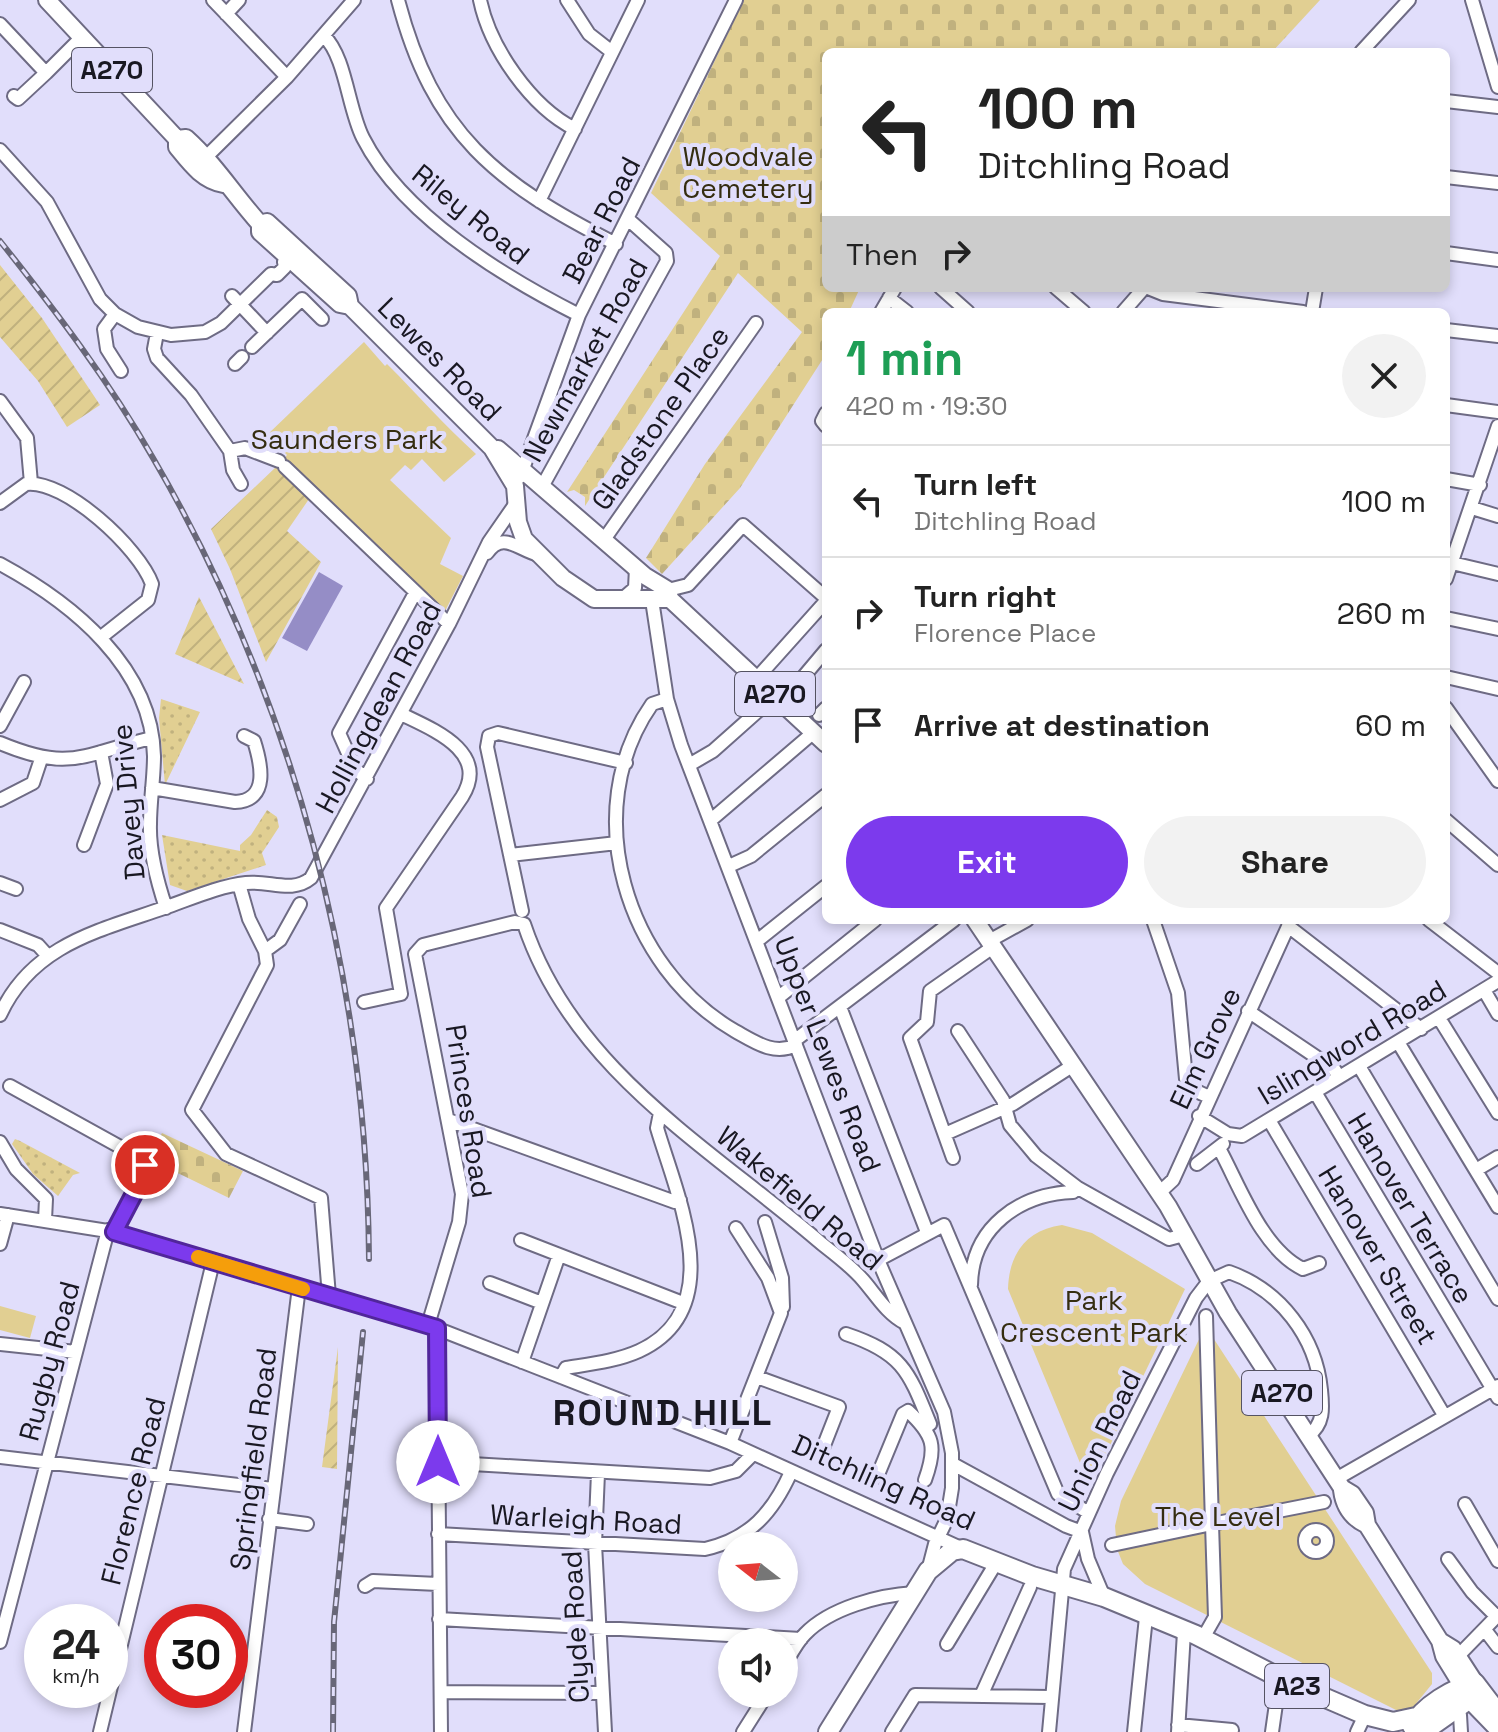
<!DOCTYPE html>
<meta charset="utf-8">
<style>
:root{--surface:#fff;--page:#f2f2f2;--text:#222;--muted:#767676;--line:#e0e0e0;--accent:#7c3aed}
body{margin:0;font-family:"Space Grotesk",sans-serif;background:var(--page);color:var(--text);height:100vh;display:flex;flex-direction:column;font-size:30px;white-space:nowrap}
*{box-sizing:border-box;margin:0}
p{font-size:26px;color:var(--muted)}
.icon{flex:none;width:44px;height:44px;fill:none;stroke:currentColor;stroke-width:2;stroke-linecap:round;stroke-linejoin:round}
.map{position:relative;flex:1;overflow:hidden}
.panel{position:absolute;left:822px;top:308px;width:628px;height:616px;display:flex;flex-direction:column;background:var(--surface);border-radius:12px;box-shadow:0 4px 12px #0003}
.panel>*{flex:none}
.top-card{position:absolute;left:822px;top:48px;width:628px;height:244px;border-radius:12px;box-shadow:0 4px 12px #0003;background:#fff;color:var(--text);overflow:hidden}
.needle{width:52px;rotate:287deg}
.tools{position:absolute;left:718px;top:1532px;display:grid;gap:16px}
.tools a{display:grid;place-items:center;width:80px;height:80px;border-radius:50%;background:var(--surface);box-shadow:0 4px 12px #0003;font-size:40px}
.speed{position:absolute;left:24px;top:1604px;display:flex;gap:16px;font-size:40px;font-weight:700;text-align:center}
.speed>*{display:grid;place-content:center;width:104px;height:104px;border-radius:50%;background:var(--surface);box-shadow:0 4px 12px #0003;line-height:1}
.speed small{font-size:20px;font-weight:400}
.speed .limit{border:12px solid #d22;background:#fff;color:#111}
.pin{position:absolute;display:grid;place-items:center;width:68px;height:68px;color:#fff;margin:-34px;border:4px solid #fff;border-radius:50%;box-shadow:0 2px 8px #0007}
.me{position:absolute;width:88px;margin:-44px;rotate:0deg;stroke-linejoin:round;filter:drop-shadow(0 0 6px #0008)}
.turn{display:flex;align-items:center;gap:28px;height:168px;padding:0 24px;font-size:36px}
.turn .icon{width:104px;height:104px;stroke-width:2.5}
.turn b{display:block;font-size:56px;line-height:68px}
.then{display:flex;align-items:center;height:76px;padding:0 24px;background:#0003;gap:16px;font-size:30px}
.round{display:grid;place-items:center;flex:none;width:84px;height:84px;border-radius:42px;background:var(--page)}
.headline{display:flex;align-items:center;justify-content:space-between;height:136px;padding:0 24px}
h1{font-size:48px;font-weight:700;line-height:60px;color:#1e9e55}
.cta{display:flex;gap:16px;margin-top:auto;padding:16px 24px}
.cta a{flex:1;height:92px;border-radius:48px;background:var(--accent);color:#fff;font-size:32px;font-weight:700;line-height:92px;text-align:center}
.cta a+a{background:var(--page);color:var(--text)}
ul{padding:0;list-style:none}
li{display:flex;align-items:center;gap:24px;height:112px;padding:0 24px;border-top:2px solid var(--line)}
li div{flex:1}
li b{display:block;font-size:30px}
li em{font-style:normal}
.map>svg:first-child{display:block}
.grass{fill:url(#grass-dots)}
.cemetery{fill:url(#cemetery-stones)}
.park{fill:#e1cf92}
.garden{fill:url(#garden-furrows)}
.water{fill:#958dc6}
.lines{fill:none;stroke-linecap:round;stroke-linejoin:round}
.minor-casing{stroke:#6e6b84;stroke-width:16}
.major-casing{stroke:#6e6b84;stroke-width:20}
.highway-casing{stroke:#6e6b84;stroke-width:22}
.minor{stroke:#fff;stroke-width:12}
.major{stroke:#fff;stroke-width:16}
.highway{stroke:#fff;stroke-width:18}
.rail-casing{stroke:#686778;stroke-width:6}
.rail{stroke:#e1defb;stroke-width:3;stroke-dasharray:9;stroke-linecap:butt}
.route-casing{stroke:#51269a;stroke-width:20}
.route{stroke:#7c3aed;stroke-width:14}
.slow{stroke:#f59e0b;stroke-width:14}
.labels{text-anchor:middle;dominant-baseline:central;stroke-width:8;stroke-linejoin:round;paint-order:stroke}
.shield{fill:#e1defb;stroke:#555363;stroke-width:2}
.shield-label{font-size:26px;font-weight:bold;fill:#191822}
.park-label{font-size:28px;fill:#352d10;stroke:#e1defb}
.street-label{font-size:28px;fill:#191822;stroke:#e1defb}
.district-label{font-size:36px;font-weight:bold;letter-spacing:2px;fill:#191822;stroke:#e1defb}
</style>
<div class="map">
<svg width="1498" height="1732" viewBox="0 0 1498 1732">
<defs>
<pattern id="grass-dots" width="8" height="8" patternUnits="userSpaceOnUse" patternTransform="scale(2)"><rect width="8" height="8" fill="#e1cf92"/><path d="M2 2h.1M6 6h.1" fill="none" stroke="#c0b17e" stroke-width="1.8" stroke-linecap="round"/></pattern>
<pattern id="cemetery-stones" width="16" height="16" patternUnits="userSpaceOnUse" patternTransform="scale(2)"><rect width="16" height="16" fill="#e1cf92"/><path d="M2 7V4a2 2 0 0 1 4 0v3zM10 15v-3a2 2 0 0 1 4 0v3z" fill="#c0b17e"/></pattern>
<pattern id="garden-furrows" width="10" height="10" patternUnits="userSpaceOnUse" patternTransform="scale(2)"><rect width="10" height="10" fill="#e1cf92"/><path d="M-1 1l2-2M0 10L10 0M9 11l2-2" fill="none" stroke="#c0b17e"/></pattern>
</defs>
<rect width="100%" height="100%" fill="#e1defb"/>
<path class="grass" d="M 161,699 L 200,712 L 165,785 L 159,718 Z
M 267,810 L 277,817 L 279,827 L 262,853 L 266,865 L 187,891 L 170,885 L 162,835 L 240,851 L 240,845 L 251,835 Z
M 15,1139 L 20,1141 L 80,1173 L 73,1175 L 58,1196 L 33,1174 L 12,1144 Z"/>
<path class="cemetery" d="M 744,0 L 1320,0 L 1272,52 L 826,52 L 826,288 L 860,288 L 849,312 L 826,312 L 826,354 L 740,488 L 662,574 L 646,558 L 705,464 L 802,332 L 738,273 L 585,506 L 585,497 L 574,490 L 567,492 L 720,256 L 651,193 Z
M 162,1133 L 243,1171 L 229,1198 L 149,1159 Z"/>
<path class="park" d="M 364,342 L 385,366 L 387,364 C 418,395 445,426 476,454 L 444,482 L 422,459 L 411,470 L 405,465 L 390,480 L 451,538 L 440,564 L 463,576 L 443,615 L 283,460 L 287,455 L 267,435 Z
M 1062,1225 L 1092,1233 L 1185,1289 L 1090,1487 L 1008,1289 C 1009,1254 1026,1230 1062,1225 Z
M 0,1306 L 36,1316 L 30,1338 L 0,1330 Z
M 1208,1330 L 1432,1673 L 1432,1684 L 1410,1711 L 1400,1712 L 1145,1584 L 1123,1564 L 1117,1549 L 1115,1526 L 1121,1501 L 1203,1331 Z"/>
<path class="garden" d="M 0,265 L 42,318 L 100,405 L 67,427 L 38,381 L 0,337 Z
M 277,466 L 309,499 L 287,531 L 321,562 L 266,662 L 230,569 L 211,529 Z
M 199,597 L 244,684 L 175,654 Z
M 338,1347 L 337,1469 L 322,1467 Z"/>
<path class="water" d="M 319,572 L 343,586 L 307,651 L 282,638 Z"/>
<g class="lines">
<defs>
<path id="minor" d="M 213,0 L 287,77
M 398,0 C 433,134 496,183 616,244
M 480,0 C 490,48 531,107 575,129
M 567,0 L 589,34 L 612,52
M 1472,0 L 1498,87
M 226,14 L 239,0
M 0,24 L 46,73 L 82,37
M 324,36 C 346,57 348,109 363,138 C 402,215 504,277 579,315
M 1361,52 L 1409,0
M 14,96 L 18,99 L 46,73
M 1446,101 L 1498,107
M 0,150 L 47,202 L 100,299 L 115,314 L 138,327 L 171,335 L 205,332 L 221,323 L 271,274 L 277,275 L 285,267 L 284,262
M 200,163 L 287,77 L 354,0
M 1446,177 L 1498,183
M 539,201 L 638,0
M 1446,253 L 1498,260
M 941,288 L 968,312
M 1056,288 L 1084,312
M 1148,288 L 1163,294 L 1303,312
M 232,296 L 267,333
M 889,298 L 907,312
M 881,312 L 895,288
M 1123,312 L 1144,288
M 1312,312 L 1316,288
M 115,314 L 104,329 L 107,349 L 121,371
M 1446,330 L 1498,336
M 157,333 L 154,349 L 157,358 L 191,395 L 230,451 L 245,448 L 279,461
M 252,347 L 302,299 L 322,319
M 235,364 L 242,357
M 0,401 L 27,438 L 31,483
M 1446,405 L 1498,412
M 826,413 L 822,421 L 826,426
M 230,451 L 233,470 L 241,484
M 285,467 L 449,624
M 520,477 L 579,315 L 736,0
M 1446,479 L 1480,485
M 543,485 L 667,261 L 666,253 L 629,220
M 0,503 L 26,484 C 65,479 139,548 152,584 L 148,600 L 100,638
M 1472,508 L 1498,516
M 603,541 L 756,323
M 487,553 C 503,530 518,550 539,555
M 1452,563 L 1498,574
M 0,564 C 72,603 152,667 154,756 C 154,779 150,801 150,824 C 149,852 157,881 166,908
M 1446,579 L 1498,426
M 668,590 L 688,585 L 743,525 L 826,598
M 652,600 L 667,699 L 681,745 L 878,1260 L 944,1412 L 952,1453 L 952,1488 L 947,1519 L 935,1544 L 928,1571
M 620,601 L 635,588 L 636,568
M 1446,618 L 1498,629
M 1446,677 L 1498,689
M 757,678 L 826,601
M 667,699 L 652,704 C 577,811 626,968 735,1031 C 755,1042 774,1056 796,1045
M 783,701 L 826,650
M 1446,708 L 1498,781
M 819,715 L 826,708
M 0,726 L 24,682
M 0,743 C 72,773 82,754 152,738
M 689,765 L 713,751 L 776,695
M 367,779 L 355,769 L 339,733 L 415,593
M 152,788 L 235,802 C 270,801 261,763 254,741 L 244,736
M 0,800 L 33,783 L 41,759
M 711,820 L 814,732
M 1446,820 L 1498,865
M 84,845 L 107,784 L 101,752
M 510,855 L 617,843
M 729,866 L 751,856 L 826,795
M 0,883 L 16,889
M 239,884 L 249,919 L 265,951
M 300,904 L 280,940 L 265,951 L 267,965 L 192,1110 L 226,1154 L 321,1198 L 329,1296
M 522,911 L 487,747 L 489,736 L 498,733 L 626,763
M 1153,920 L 1178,993 L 1186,1079 L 1194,1090 L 1209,1097
M 1429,920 L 1498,973
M 1288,926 L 1421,1029
M 0,930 L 38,945 L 47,955
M 757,941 L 826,886
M 989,941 L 1027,920
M 1484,990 L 1498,1014
M 779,997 L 875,920
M 364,1002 L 401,994 L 386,908 L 462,797 C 490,752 434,730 401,714
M 840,1007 L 927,1232
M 1248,1011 L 1334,1069 L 1339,1077
M 0,1015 C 32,945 98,931 164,908 C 190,899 219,886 246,883 C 269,880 292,894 311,878 L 449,624 L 489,542 L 516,503
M 1439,1018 L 1498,1113
M 958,1031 L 1003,1100 L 1010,1125 L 1036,1156 L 1078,1188 L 1169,1239 L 1184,1235
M 794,1041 L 954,920
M 1398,1042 L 1498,1207
M 1359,1066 L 1498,1299
M 10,1086 L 142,1159 L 146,1171 L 114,1232
M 1315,1092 L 1498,1398
M 1199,1116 L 1228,1134 L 1242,1136 L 1498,981
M 1269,1120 L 1444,1415
M 451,1121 L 675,1202 L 680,1200
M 945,1134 L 1013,1104 L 1072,1066
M 0,1142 L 16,1169 L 46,1199 L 45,1220
M 1220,1150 C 1240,1187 1262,1249 1303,1269 L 1319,1263
M 953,1158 L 910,1038 L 927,1022 L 930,991 L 993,947
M 1197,1164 L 1223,1144
M 1476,1170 L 1498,1157
M 1159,1193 L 1173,1180 L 1291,920
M 0,1214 L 114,1232 L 428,1325 L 730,1443 L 963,1549
M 765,1222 L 782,1278 L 783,1307
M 521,1240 L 683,1303
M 0,1244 L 8,1215
M 878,1260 L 944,1225 L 1058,1494 L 1089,1513
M 490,1283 L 542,1303
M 971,1285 C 972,1227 1020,1194 1073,1192 L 1078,1188
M 428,1325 L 459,1222 L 462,1194 L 415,954 L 423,945 L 515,922 L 524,924 C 573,1071 711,1148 822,1244 C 836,1255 851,1266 863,1280 C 876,1295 887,1314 905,1323
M 437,1328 L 441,1732
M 846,1334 C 903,1353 909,1372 930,1424 L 926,1427
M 0,1344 L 76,1352
M 522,1362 L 559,1255
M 561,1377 L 566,1368 C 590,1364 617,1361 639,1351 C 730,1309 677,1196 657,1128 L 660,1113
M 757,1377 L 839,1407 L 821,1453
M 730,1443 L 781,1313 L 768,1278 L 736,1228
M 0,1457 L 273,1489
M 438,1462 L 710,1478 L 736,1471 L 753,1454
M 953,1464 L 1066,1526 L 1082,1532
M 598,1473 L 595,1544 L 605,1732
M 877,1477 L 903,1414 L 908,1411 C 934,1435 937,1447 925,1480
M 1336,1479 L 1498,1386
M 1465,1504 L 1498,1561
M 269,1519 L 307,1524
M1305 1541a11 11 0 1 1 22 0a11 11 0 1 1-22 0Z
M 1082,1532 L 1088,1559 L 1104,1597
M 438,1534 L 705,1549 C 750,1539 773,1512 791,1472
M 1112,1545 L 1212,1524 L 1206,1316
M 1448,1559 L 1472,1592 L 1497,1617
M 365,1586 L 373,1581 L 438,1584
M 439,1619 L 801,1639
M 1485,1630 L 1498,1647
M 1203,1638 L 1215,1617 L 1212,1524 L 1324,1502
M 0,1642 L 108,1230
M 947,1644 L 996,1563
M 1458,1656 L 1498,1615
M 784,1666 C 790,1656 796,1643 805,1634 C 830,1608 879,1595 914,1593
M 441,1692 L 602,1693
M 981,1696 L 1030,1587
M 1460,1715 L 1461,1732
M 1178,1725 L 1232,1730
M 100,1732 L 213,1262
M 244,1732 L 299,1287
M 743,1732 L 767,1694
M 892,1732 L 915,1695 L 1050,1697
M 1049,1732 L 1064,1569 L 1107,1473 L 1196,1298 L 1209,1281 L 1229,1272 C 1280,1290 1316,1337 1321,1390 C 1323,1409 1324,1424 1308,1436
M 1134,1732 L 1146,1617
M 1178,1732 L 1184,1632
M 1272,1732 L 1278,1690 L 1286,1681
M 1357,1732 L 1365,1715"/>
<path id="major" d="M 47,0 L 177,139 L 177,147 C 190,163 203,181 224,184
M 177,139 L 186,138 C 215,164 234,195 260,224 L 260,232 L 340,304 L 350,306
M 260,224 L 267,222 L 348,296 L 350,306 L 492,448 L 515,486 L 518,522 L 524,539 L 563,578 L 594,599 L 670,599
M 498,449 L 645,576 L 668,590 L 670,599 L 826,744
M 975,920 L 1168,1206 L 1228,1313 L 1342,1488 L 1352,1494 L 1365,1513 L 1367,1525 L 1440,1641 L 1444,1656 L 1468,1695
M 1342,1490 C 1344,1506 1352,1518 1367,1525
M 1440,1641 L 1453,1649 L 1475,1683"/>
<path id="highway" d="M 1412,1726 C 1422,1707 1454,1687 1475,1683 L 1498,1713
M 828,1732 L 928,1571 L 952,1551 L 963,1549 L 1032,1576 L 1104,1597 L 1196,1635 L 1286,1681 L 1365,1715 L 1393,1722 L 1416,1717
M 1423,1732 L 1470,1699 L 1498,1728"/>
</defs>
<use href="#minor" class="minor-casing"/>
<use href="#major" class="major-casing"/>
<use href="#highway" class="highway-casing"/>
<use href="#minor" class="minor"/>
<use href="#major" class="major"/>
<use href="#highway" class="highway"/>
<defs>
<path id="rail" d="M 0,241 C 55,310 109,381 153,458 C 294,700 367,979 369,1259
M 333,1732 L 334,1622 L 363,1332"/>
</defs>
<use href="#rail" class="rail-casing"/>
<use href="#rail" class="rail"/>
</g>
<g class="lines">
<defs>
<path id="route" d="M 145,1165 L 146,1171 L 114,1232 L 437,1328 L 438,1462"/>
</defs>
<use href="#route" class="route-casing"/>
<use href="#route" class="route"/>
<path class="slow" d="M 198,1257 L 303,1289"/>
</g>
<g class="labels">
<g class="shield">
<rect x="72" y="48" width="80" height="44" rx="6"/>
<rect x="735" y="672" width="80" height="44" rx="6"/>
<rect x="1242" y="1371" width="80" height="44" rx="6"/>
<rect x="1265" y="1664" width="64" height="44" rx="6"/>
</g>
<g class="shield-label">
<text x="112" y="70">A270</text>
<text x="775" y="694">A270</text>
<text x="1282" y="1393">A270</text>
<text x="1297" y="1686">A23</text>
</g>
<g class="park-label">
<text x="748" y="156">Woodvale<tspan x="748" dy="32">Cemetery</tspan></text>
<text x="347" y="439">Saunders Park</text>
<text x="1094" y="1300">Park<tspan x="1094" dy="32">Crescent Park</tspan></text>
<text x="1218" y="1516">The Level</text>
</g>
<g class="street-label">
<text transform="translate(471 214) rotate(39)">Riley Road</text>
<text transform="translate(601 220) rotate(-63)">Bear Road</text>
<text transform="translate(440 359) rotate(45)">Lewes Road</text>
<text transform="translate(585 360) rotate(-61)">Newmarket Road</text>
<text transform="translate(660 418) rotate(-55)">Gladstone Place</text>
<text transform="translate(378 707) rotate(-62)">Hollingdean Road</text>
<text transform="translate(128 802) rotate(-95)">Davey Drive</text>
<text transform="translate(1352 1042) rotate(-31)">Islingword Road</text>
<text transform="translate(1205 1048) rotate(-65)">Elm Grove</text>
<text transform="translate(828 1054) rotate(69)">Upper Lewes Road</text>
<text transform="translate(469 1111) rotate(81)">Princes Road</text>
<text transform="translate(800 1198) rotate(40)">Wakefield Road</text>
<text transform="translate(1411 1208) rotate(59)">Hanover Terrace</text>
<text transform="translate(1378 1255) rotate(59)">Hanover Street</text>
<text transform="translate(49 1361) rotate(-75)">Rugby Road</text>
<text transform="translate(1099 1441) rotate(-64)">Union Road</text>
<text transform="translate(253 1459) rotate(-83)">Springfield Road</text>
<text transform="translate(884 1482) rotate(24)">Ditchling Road</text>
<text transform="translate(133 1491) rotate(-76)">Florence Road</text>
<text transform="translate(586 1519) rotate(3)">Warleigh Road</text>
<text transform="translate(575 1627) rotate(-93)">Clyde Road</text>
</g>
<g class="district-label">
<text x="663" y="1413">ROUND HILL</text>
</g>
</g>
</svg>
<div class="tools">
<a><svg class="needle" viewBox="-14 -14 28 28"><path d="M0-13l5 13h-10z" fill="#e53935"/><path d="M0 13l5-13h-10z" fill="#767676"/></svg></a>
<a><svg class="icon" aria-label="sound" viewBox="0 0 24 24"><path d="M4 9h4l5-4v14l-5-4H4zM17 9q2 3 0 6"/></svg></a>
</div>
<div class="speed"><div>24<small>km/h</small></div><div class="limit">30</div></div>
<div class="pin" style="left:145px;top:1165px;background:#d93025"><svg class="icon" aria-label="arrive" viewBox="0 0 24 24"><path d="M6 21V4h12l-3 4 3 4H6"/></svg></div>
<svg class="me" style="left:438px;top:1462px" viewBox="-20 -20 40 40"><circle r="19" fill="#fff"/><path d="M0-13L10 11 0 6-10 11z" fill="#7c3aed"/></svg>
<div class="top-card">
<div class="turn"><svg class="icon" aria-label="left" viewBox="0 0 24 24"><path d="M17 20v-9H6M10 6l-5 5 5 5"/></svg><div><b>100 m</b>Ditchling Road</div></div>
<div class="then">Then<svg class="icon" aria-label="right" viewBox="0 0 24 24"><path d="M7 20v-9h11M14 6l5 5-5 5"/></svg></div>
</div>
<section class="panel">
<div class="headline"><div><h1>1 min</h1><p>420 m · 19:30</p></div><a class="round"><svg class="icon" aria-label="close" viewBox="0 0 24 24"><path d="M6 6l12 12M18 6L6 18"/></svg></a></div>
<ul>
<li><svg class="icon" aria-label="left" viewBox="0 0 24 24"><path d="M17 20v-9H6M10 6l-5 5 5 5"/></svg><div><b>Turn left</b><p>Ditchling Road</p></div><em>100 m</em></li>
<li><svg class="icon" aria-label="right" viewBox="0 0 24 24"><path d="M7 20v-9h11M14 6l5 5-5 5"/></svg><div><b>Turn right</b><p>Florence Place</p></div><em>260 m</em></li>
<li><svg class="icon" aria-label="arrive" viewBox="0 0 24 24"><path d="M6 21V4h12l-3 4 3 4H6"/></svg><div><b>Arrive at destination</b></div><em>60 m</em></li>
</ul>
<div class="cta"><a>Exit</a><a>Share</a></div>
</section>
</div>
